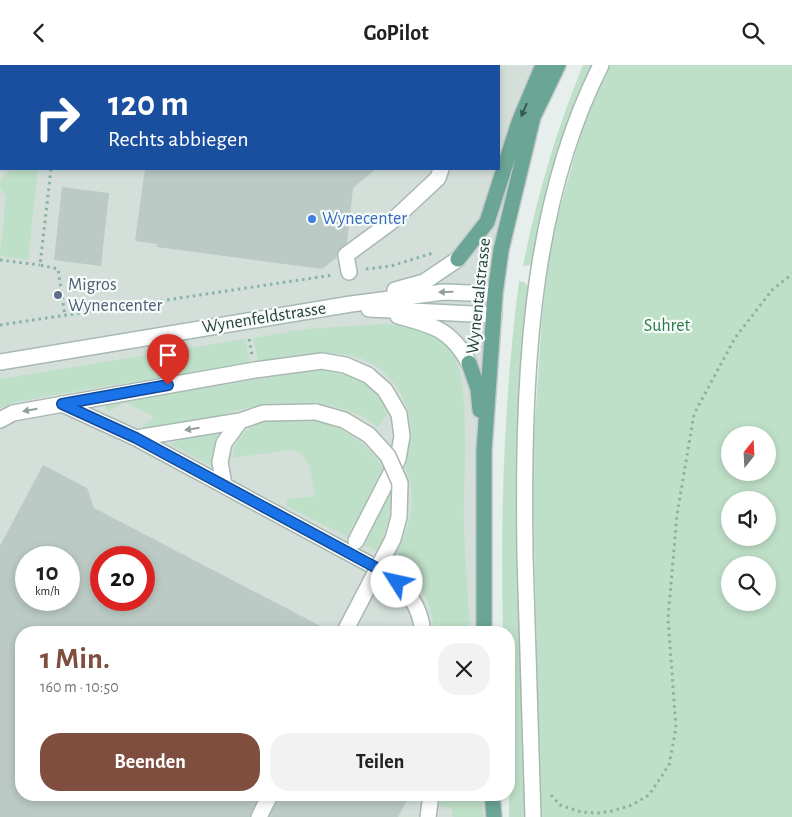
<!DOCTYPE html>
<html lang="de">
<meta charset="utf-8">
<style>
:root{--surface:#fff;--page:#f2f2f2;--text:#202124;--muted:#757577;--accent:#7f4e3f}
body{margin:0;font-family:"Alegreya Sans",sans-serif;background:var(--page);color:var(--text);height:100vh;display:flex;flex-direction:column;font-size:19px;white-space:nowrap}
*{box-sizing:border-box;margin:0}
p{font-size:16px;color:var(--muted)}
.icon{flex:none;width:28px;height:28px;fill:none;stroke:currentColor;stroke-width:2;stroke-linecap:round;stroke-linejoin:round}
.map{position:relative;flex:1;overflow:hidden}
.sheet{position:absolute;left:15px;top:561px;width:500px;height:175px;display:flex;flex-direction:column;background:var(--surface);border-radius:20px;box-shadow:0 2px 8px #0003}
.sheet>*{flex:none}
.top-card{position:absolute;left:0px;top:0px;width:500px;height:105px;box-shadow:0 2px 8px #0003;background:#1a4fa0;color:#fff;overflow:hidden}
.needle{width:32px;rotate:18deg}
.controls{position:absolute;left:721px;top:361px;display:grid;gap:10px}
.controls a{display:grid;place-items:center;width:55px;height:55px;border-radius:50%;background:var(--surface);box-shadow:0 2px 8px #0003;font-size:25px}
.speed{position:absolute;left:15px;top:481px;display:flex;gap:10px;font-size:25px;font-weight:700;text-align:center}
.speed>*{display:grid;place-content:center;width:65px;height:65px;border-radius:50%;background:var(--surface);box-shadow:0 2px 8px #0003;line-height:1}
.speed small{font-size:12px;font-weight:400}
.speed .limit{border:8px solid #d22;background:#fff;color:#111}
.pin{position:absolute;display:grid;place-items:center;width:42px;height:42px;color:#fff;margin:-51px -21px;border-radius:50% 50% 50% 0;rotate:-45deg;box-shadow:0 0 5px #0007}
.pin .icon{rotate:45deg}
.me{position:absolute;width:55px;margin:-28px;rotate:305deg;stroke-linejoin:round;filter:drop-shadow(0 0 4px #0008)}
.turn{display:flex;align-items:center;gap:18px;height:105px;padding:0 25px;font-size:22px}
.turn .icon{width:65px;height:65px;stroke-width:2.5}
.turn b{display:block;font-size:35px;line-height:42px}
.round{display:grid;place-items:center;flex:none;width:52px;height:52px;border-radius:20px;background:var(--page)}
.head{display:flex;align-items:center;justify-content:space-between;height:85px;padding:0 25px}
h1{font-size:30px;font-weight:700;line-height:38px;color:var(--accent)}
.button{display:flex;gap:10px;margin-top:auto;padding:10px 25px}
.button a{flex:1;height:58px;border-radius:20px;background:var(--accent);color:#fff;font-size:20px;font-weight:700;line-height:58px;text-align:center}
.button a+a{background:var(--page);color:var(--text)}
header{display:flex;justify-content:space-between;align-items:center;height:65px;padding:0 25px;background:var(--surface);font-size:22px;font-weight:700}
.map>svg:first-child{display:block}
.built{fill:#d4dfda;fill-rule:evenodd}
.green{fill:#bfe0c8;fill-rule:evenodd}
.building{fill:#bbcac4;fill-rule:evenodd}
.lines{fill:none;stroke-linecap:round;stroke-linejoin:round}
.minor-casing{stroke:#a8b8b2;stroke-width:18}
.major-casing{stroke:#c2cac8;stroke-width:18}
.path{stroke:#86b3a5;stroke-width:3;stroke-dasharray:2.5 4;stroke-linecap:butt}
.minor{stroke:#fff;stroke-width:15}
.major{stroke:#6aa596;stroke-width:15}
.minor-bridge-casing{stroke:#a8b8b2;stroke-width:18;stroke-linecap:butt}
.minor-bridge{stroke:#fff;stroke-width:15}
.oneway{fill:#365b51}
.oneway2{fill:#92a09c}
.route-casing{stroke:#114b97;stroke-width:12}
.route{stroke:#1a73e8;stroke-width:9}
.shop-dot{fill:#3f7fe0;stroke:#f7fbf9;stroke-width:2}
.service-dot{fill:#5c6f8a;stroke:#f7fbf9;stroke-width:2}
.labels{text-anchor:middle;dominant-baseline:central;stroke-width:4.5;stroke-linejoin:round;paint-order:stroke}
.shop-label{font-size:18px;fill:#366cbe;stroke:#f7fbf9;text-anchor:start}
.service-label{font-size:18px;fill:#4e5e75;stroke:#f7fbf9;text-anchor:start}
.street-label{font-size:18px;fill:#24423a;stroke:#f7fbf9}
.park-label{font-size:18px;fill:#2d7a4b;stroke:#f7fbf9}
</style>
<header><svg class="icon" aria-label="back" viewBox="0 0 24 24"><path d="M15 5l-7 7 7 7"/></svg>GoPilot<svg class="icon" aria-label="search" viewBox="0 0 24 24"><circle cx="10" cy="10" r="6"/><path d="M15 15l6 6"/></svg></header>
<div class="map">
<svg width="792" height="752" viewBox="0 0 792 752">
<rect width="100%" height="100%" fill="#e6efeb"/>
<path class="built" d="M 0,0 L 558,0 L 533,52 L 495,229 L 484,567 L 21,568 L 21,730 L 492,730 L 494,752 L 0,752 ZM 1,1 L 499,1 L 499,104 L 1,104 ZM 26,492 L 69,492 L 69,535 L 26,535 ZM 101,492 L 144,492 L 144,535 L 101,535 Z"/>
<path class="green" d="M 583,0 L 594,0 L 534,195 L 530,200 L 523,201 C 537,131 556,66 583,0 Z
M 607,0 L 792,0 L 792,752 L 541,752 L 532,400 L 542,252 L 551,176 L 581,67 L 594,29 ZM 730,370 L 768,370 L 768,408 L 730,408 ZM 730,435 L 768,435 L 768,472 L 730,472 ZM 730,500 L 768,500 L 768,538 L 730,538 Z
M 12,104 L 38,104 L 28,195 L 0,191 L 6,131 L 0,123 L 0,116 Z
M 519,216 L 524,217 L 529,222 L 528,752 L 509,752 L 509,568 L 503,568 C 500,449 504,333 519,216 Z
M 382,259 C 406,260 435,262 451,284 C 472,312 463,418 464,457 C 465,494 468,531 470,567 L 434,567 C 432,541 424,522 404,504 L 405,501 L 392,495 C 404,472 415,449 411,422 C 410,414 404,404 404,396 C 404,393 407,389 408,386 C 411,375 411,362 409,351 C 407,340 402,330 395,320 C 364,274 304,290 258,297 L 253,273 L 306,264 Z
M 245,274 L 250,298 L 48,331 L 16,337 L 0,343 L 0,314 Z
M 323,304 C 355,308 375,317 388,348 L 378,362 C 359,347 339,342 316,338 L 315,341 C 294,340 273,339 253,342 C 228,346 164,371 143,363 L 143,361 L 154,352 L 125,337 L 109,347 L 105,344 L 105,339 Z
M 304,353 C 336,359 366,373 383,403 L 348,472 L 286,441 L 287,434 L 315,431 L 309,400 L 300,387 L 289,385 L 233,393 C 233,372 252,358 272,354 C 282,352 293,354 304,353 Z
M 215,365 L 218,367 L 214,380 L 214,402 L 171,380 L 171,378 Z
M 391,427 L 389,455 L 378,487 L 362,479 Z
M 437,730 L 482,730 L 483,752 L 453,752 L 451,743 L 441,742 L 435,737 Z"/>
<path class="building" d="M 145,104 L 376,104 L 353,123 L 347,178 L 338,186 L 337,192 L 322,204 L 157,182 L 157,179 L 135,176 Z
M 62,122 L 109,128 L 101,201 L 54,195 Z
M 43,400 L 87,423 L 94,443 L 334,568 L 21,568 L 21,730 L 260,730 L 250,752 L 0,752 L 0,481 ZM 26,492 L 69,492 L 69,535 L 26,535 ZM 101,492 L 144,492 L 144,535 L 101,535 Z
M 279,730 L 410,730 L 398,752 L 269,752 Z"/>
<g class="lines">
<defs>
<path id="minor" d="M 468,1 L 469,0
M 349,207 L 346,190 L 391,157 L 438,113 L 441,104
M 395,225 L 424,217 L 458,194
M 369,244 L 494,250
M 398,251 C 432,260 451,264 469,298
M 0,297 L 351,239 L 444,227 L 495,229
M 62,339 L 136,373 L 386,508 C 407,526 420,538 423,568
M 0,355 L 13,348 L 255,305 L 322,296 L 345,300 L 368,310 L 385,325 L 399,349 L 402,371 L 398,394 L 356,476
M 136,373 L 240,356
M 224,420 L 220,397 L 224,378 L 240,356 L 263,348 L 316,347
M 259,752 L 270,730
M 428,752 L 431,730
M 533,752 C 530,665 527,578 525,491 C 523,328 526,148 601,0"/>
<path id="major" d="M 458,194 L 487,157 L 519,57 L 543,0
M 469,298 L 478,324 L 480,345
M 484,568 L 484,385 L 495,229 L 501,185 L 533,52 L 558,0
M 492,730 L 494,752"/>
</defs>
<use href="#minor" class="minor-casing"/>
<use href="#major" class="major-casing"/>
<path class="path" d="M 0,83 L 1,82
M 51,104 L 40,200 L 58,204 L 65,251
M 0,195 L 40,200
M 366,204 L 391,201 L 433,188
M 0,260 L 333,210
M 249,274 L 252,290
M 551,730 L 560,740 L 581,747 L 598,748 L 612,746 L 632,740 L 649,730 L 669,700 L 676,663 L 668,553 L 677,450 L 694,349 L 735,273 L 772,225 L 792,209"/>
<use href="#minor" class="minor"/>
<use href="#major" class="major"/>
<defs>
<path id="minor-bridge" d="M 316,347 L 344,355 L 369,370 L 388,391 L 400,418 L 399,452 L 393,474 L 344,568"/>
</defs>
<use href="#minor-bridge" class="minor-bridge-casing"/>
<use href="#minor-bridge" class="minor-bridge"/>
</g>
<defs><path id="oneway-solid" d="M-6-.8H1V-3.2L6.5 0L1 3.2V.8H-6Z" transform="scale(1.25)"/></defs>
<use class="oneway" href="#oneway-solid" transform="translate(524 45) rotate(113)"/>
<g class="oneway2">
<use href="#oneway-solid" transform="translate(446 227) rotate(179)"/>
<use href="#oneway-solid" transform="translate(30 345) rotate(170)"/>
<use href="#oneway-solid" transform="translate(192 364) rotate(171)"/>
</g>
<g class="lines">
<defs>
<path id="route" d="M 168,320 L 62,339 L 136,373 L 386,508 L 397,517"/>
</defs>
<use href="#route" class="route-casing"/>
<use href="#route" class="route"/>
</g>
<circle class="shop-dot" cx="312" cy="154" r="5"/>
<circle class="service-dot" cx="58" cy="230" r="5"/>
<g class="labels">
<g class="shop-label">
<text x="322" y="154">Wynecenter</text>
</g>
<g class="service-label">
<text x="68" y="220">Migros<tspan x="68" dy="21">Wynencenter</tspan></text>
</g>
<g class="street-label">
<text transform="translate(479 231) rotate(-84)">Wynentalstrasse</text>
<text transform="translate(264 253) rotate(-9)">Wynenfeldstrasse</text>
</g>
<g class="park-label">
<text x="667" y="261">Suhret</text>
</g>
</g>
</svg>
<div class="controls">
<a><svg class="needle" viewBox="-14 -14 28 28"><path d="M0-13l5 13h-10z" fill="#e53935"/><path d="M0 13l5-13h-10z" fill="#757577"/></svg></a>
<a><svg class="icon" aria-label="sound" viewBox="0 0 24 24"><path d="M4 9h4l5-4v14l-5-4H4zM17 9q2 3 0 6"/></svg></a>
<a><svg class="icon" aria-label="search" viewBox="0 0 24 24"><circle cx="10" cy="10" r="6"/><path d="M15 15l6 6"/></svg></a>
</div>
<div class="speed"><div>10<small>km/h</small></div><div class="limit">20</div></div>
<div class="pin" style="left:168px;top:320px;background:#d93025"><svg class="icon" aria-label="arrive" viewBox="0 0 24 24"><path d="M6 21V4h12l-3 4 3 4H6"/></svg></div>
<svg class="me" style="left:397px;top:517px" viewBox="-20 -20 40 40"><circle r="19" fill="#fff"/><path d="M0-13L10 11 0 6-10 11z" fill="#1a73e8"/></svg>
<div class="top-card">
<div class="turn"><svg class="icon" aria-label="right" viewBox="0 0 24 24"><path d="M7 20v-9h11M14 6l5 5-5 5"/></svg><div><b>120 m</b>Rechts abbiegen</div></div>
</div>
<section class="sheet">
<div class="head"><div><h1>1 Min.</h1><p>160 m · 10:50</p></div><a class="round"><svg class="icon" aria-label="close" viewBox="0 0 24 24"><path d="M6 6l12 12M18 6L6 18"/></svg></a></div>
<div class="button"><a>Beenden</a><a>Teilen</a></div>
</section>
</div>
